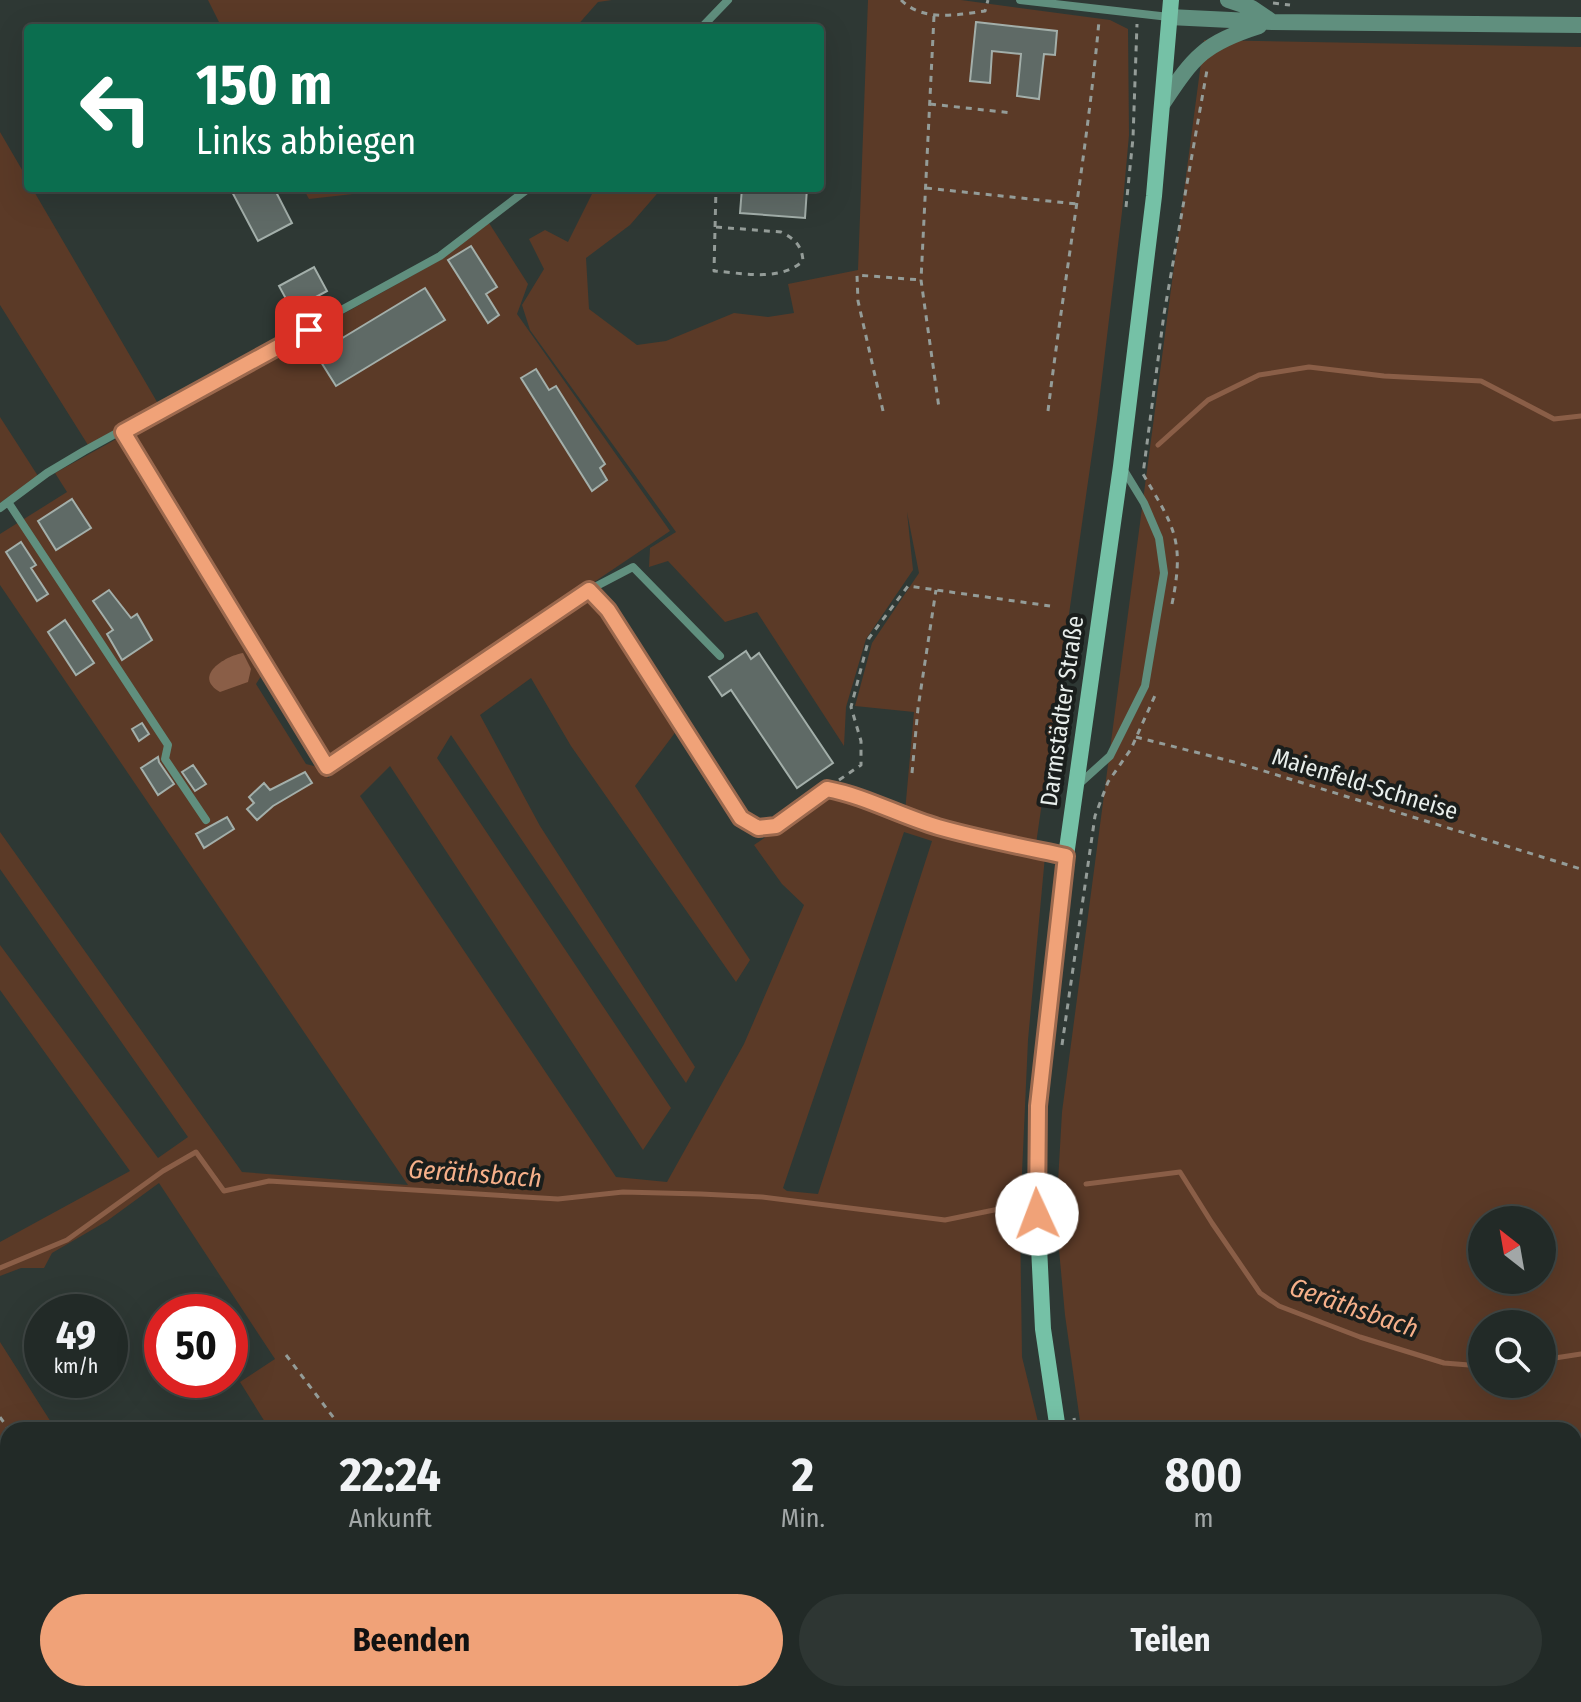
<!DOCTYPE html>
<html lang="de">
<meta charset="utf-8">
<style>
:root{--surface:#222a27;--page:#2e3633;--text:#f1f3f6;--muted:#a2a7a7;--line:#3f4644;--accent:#f0a278}
body{margin:0;font-family:"Fira Sans Condensed",sans-serif;background:var(--page);color:var(--text);height:100vh;display:flex;flex-direction:column;font-size:30px;white-space:nowrap}
*{box-sizing:border-box;margin:0}
p{font-size:26px;color:var(--muted)}
.icon{flex:none;width:44px;height:44px;fill:none;stroke:currentColor;stroke-width:2;stroke-linecap:round;stroke-linejoin:round}
.map{position:relative;flex:1;overflow:hidden}
.sheet{position:absolute;left:0px;top:1422px;width:1582px;height:280px;display:flex;flex-direction:column;background:var(--surface);border-radius:24px 24px 0 0;box-shadow:0 8px 32px #0002,0 0 0 2px var(--line)}
.sheet>*{flex:none}
.top-card{position:absolute;left:24px;top:24px;width:800px;height:168px;border-radius:8px;box-shadow:0 8px 32px #0002,0 0 0 2px var(--line);background:#0b6e4f;color:#fff;overflow:hidden}
.needle{width:52px;rotate:329deg}
.buttons{position:absolute;left:1468px;top:1206px;display:grid;gap:16px}
.buttons a{display:grid;place-items:center;width:88px;height:88px;border-radius:50%;background:var(--surface);box-shadow:0 8px 32px #0002,0 0 0 2px var(--line);font-size:40px}
.speed{position:absolute;left:24px;top:1294px;display:flex;gap:16px;font-size:40px;font-weight:700;text-align:center}
.speed>*{display:grid;place-content:center;width:104px;height:104px;border-radius:50%;background:var(--surface);box-shadow:0 8px 32px #0002,0 0 0 2px var(--line);line-height:1}
.speed small{font-size:20px;font-weight:400}
.speed .limit{border:12px solid #d22;background:#fff;color:#111}
.pin{position:absolute;display:grid;place-items:center;width:68px;height:68px;color:#fff;margin:-34px;border-radius:16px;box-shadow:0 4px 12px #0006}
.me{position:absolute;width:88px;margin:-44px;rotate:358deg;stroke-linejoin:round;filter:drop-shadow(0 0 6px #0008)}
.turn{display:flex;align-items:center;gap:28px;height:168px;padding:0 40px;font-size:36px}
.turn .icon{width:104px;height:104px;stroke-width:2.5}
.turn b{display:block;font-size:56px;line-height:68px}
.eta{display:flex;justify-content:space-evenly;align-items:center;height:136px;text-align:center}
.eta b{font-size:48px;font-weight:700;line-height:56px}
.primary-button{display:flex;gap:16px;margin-top:auto;padding:16px 40px}
.primary-button a{flex:1;height:92px;border-radius:48px;background:var(--accent);color:#111;font-size:32px;font-weight:700;line-height:92px;text-align:center}
.primary-button a+a{background:var(--page);color:var(--text)}
.map>svg:first-child{display:block}
.green{fill:#5b3a27;fill-rule:evenodd}
.water{fill:#8a5e47}
.lines{fill:none;stroke-linecap:round;stroke-linejoin:round}
.stream{stroke:#8a5e47;stroke-width:5}
.building{fill:#5f6a66;stroke:#a3afaa;stroke-width:2}
.path{stroke:#949c98;stroke-width:3;stroke-dasharray:6 6;stroke-linecap:butt}
.service{stroke:#608f7e;stroke-width:8}
.minor{stroke:#608f7e;stroke-width:16}
.secondary{stroke:#75c1a6;stroke-width:16}
.route-casing{stroke:#9c694e;stroke-width:20}
.route{stroke:#f0a278;stroke-width:14}
.labels{text-anchor:middle;dominant-baseline:central;stroke-width:8;stroke-linejoin:round;paint-order:stroke}
.street-label{font-size:24px;fill:#e8eeeb;stroke:#1a1e1c}
.water-label{font-size:26px;font-style:italic;fill:#f6b08a;stroke:#1a1e1c}
</style>
<div class="map">
<svg width="1581" height="1702" viewBox="0 0 1581 1702">
<rect width="100%" height="100%" fill="#2e3834"/>
<path class="green" d="M 208,0 L 612,0 L 598,2 L 575,28 L 222,28 Z
M 868,0 L 961,0 L 1110,20 L 1128,29 L 1129,135 L 1122,212 L 1097,419 L 1036,844 L 905,812 L 914,712 L 855,706 L 872,643 L 919,573 L 907,512 L 913,570 L 866,639 L 846,707 L 844,746 L 757,612 L 725,622 L 668,561 L 649,567 L 650,548 L 676,532 L 530,330 L 522,305 L 544,269 L 529,239 L 545,230 L 568,242 L 595,188 L 662,188 L 630,225 L 586,258 L 589,309 L 637,345 L 666,341 L 734,313 L 768,317 L 794,313 L 788,284 L 858,270 Z
M 1204,40 L 1581,47 L 1581,1702 L 1441,1702 L 1436,1694 L 1574,1694 L 1574,1430 L 1081,1430 L 1081,1428 L 1065,1315 L 1056,1217 L 1062,1112 ZM 1482,1220 L 1542,1220 L 1542,1280 L 1482,1280 ZM 1482,1324 L 1542,1324 L 1542,1384 L 1482,1384 Z
M 0,132 L 28,180 L 28,188 L 32,188 L 160,407 L 88,445 L 0,305 Z
M 303,188 L 406,188 L 309,199 Z
M 489,223 L 528,284 L 517,314 L 670,531 L 328,761 L 130,433 L 442,259 Z
M 0,417 L 38,476 L 0,503 Z
M 120,437 L 263,673 L 256,684 L 306,764 L 322,768 L 328,778 L 566,611 L 586,602 L 599,611 L 677,730 L 635,786 L 750,960 L 736,982 L 571,746 L 531,678 L 480,715 L 540,826 L 695,1067 L 686,1083 L 451,735 L 437,758 L 671,1108 L 643,1150 L 390,766 L 360,796 L 616,1177 L 667,1182 L 744,1044 L 804,905 L 782,884 L 754,845 L 830,793 L 850,796 L 934,830 L 1045,856 L 1028,1040 L 1020,1217 L 1022,1357 L 1040,1430 L 270,1430 L 240,1382 L 275,1359 L 159,1183 L 107,1221 L 52,1253 L 44,1268 L 21,1268 L 0,1276 L 0,1242 L 130,1171 L 0,990 L 0,945 L 158,1158 L 188,1137 L 0,869 L 0,832 L 242,1172 L 408,1185 L 0,585 L 0,534 L 67,492 L 55,473 ZM 904,832 L 932,841 L 818,1194 L 787,1191 L 783,1188 Z
M 0,1342 L 56,1430 L 8,1430 L 8,1466 L 0,1453 Z
M 73,1694 L 278,1694 L 283,1702 L 79,1702 Z
M 567,1694 L 1109,1694 L 1112,1702 L 572,1702 Z"/>
<path class="water" d="M 243,653 L 251,669 L 248,682 L 220,692 C 192,676 225,656 243,653 Z"/>
<g class="lines">
<path class="stream" d="M 1158,445 L 1208,400 L 1259,375 L 1309,367 L 1384,376 L 1481,381 L 1554,419 L 1581,416
M 1086,1184 L 1180,1172 L 1212,1223 L 1260,1293 L 1279,1306 L 1360,1337 L 1444,1363 L 1469,1365 L 1482,1369
M 0,1268 L 67,1240 L 163,1171 L 196,1152 L 224,1191 L 269,1181 L 558,1199 L 623,1192 L 701,1194 L 762,1197 L 945,1220 L 999,1209
M 1542,1360 L 1581,1354"/>
</g>
<path class="building" d="M 976,22 L 1057,31 L 1055,55 L 1044,54 L 1039,99 L 1017,96 L 1021,54 L 992,51 L 990,83 L 970,81 Z
M 230,188 L 274,188 L 292,223 L 258,241 Z
M 742,188 L 807,188 L 805,218 L 740,213 Z
M 471,246 L 497,287 L 486,294 L 499,315 L 488,323 L 448,260 Z
M 314,267 L 327,291 L 292,310 L 279,286 Z
M 425,288 L 445,320 L 336,386 L 316,354 Z
M 536,369 L 549,390 L 556,386 L 605,464 L 600,468 L 607,480 L 592,491 L 521,378 Z
M 72,499 L 91,528 L 56,550 L 38,521 Z
M 21,542 L 36,565 L 31,568 L 48,594 L 37,601 L 6,552 Z
M 109,590 L 131,618 L 137,614 L 152,640 L 122,660 L 107,634 L 113,630 L 93,601 Z
M 65,620 L 94,663 L 76,675 L 48,632 Z
M 746,651 L 751,659 L 759,653 L 833,763 L 797,788 L 731,690 L 722,696 L 709,677 Z
M 142,723 L 149,734 L 139,741 L 132,729 Z
M 158,757 L 159,762 L 174,784 L 158,795 L 141,768 Z
M 193,765 L 206,784 L 195,791 L 182,772 Z
M 305,772 L 312,783 L 273,806 L 257,820 L 247,809 L 254,803 L 249,797 L 264,783 L 270,790 Z
M 227,817 L 234,829 L 204,848 L 196,834 Z"/>
<g class="lines">
<path class="path" d="M 901,0 C 923,22 957,15 985,11 L 988,0
M 1273,3 L 1290,5
M 934,16 L 921,280 L 939,408
M 930,104 L 1012,113
M 926,188 L 1077,204
M 1126,207 L 1133,138 L 1137,24
M 716,227 L 781,232 C 795,239 802,246 803,261 C 780,282 743,273 714,271 L 716,188
M 883,411 L 858,301 L 857,275 L 921,280
M 1048,411 C 1064,280 1087,152 1099,21
M 1172,604 C 1185,540 1174,527 1143,474 L 1164,314 L 1207,70
M 1136,737 L 1238,763 L 1581,869
M 912,773 L 918,708 L 936,590
M 839,780 L 861,765 L 861,741 L 851,707 L 869,638 L 908,586 L 1050,606
M 1062,1045 L 1095,816 L 1108,782 L 1131,749 L 1157,691
M 286,1355 L 343,1430
M 0,1417 L 9,1430
M 1074,1418 L 1076,1430
M 1574,1624 L 1581,1625
M 180,1694 L 185,1702
M 536,1694 L 541,1702
M 1160,1694 L 1163,1702
M 1296,1694 L 1301,1702
M 1314,1694 L 1319,1702
M 1367,1702 L 1381,1694"/>
<path class="service" d="M 1020,0 L 1169,17
M 701,28 L 728,0
M 123,432 L 327,767 L 589,590 L 633,567 L 720,656
M 8,502 L 168,745 L 165,759 L 206,820
M 0,508 L 47,473 L 84,451 L 440,256 L 529,188
M 589,590 L 608,610 L 741,818 L 758,828 L 776,826 L 827,789 C 861,795 892,812 926,823 C 971,837 1019,846 1066,856
M 1079,784 L 1110,756 L 1145,686 L 1164,573 L 1159,538 L 1144,503 L 1122,467
M 1238,1694 L 1243,1702"/>
<path class="minor" d="M 1228,0 L 1252,8 L 1271,21
M 1169,17 L 1272,22 L 1581,25
M 1163,103 C 1194,56 1205,43 1259,26"/>
<path class="secondary" d="M 1058,1430 L 1043,1329 L 1036,1185 L 1038,1106 L 1066,856 L 1121,466 L 1154,196 L 1171,0
M 1137,1694 L 1139,1702"/>
</g>
<g class="lines">
<defs>
<path id="route" d="M 309,330 L 123,432 L 327,767 L 589,590 L 608,610 L 741,818 L 758,828 L 776,826 L 827,789 C 865,796 900,816 938,827 C 980,839 1023,847 1066,856 L 1038,1106 L 1037,1214"/>
</defs>
<use href="#route" class="route-casing"/>
<use href="#route" class="route"/>
</g>
<g class="labels">
<g class="street-label">
<text transform="translate(1062 711) rotate(-82)">Darmstädter Straße</text>
<text transform="translate(1365 784) rotate(17)">Maienfeld-Schneise</text>
</g>
<g class="water-label">
<text transform="translate(475 1174) rotate(4)">Geräthsbach</text>
<text transform="translate(1354 1308) rotate(19)">Geräthsbach</text>
</g>
</g>
</svg>
<div class="buttons">
<a><svg class="needle" viewBox="-14 -14 28 28"><path d="M0-13l5 13h-10z" fill="#e53935"/><path d="M0 13l5-13h-10z" fill="#a2a7a7"/></svg></a>
<a><svg class="icon" aria-label="search" viewBox="0 0 24 24"><circle cx="10" cy="10" r="6"/><path d="M15 15l6 6"/></svg></a>
</div>
<div class="speed"><div>49<small>km/h</small></div><div class="limit">50</div></div>
<div class="pin" style="left:309px;top:330px;background:#d93025"><svg class="icon" aria-label="arrive" viewBox="0 0 24 24"><path d="M6 21V4h12l-3 4 3 4H6"/></svg></div>
<svg class="me" style="left:1037px;top:1214px" viewBox="-20 -20 40 40"><circle r="19" fill="#fff"/><path d="M0-13L10 11 0 6-10 11z" fill="#f0a278"/></svg>
<div class="top-card">
<div class="turn"><svg class="icon" aria-label="left" viewBox="0 0 24 24"><path d="M17 20v-9H6M10 6l-5 5 5 5"/></svg><div><b>150 m</b>Links abbiegen</div></div>
</div>
<section class="sheet">
<div class="eta">
<div><b>22:24</b><p>Ankunft</p></div>
<div><b>2</b><p>Min.</p></div>
<div><b>800</b><p>m</p></div>
</div>
<div class="primary-button"><a>Beenden</a><a>Teilen</a></div>
</section>
</div>
